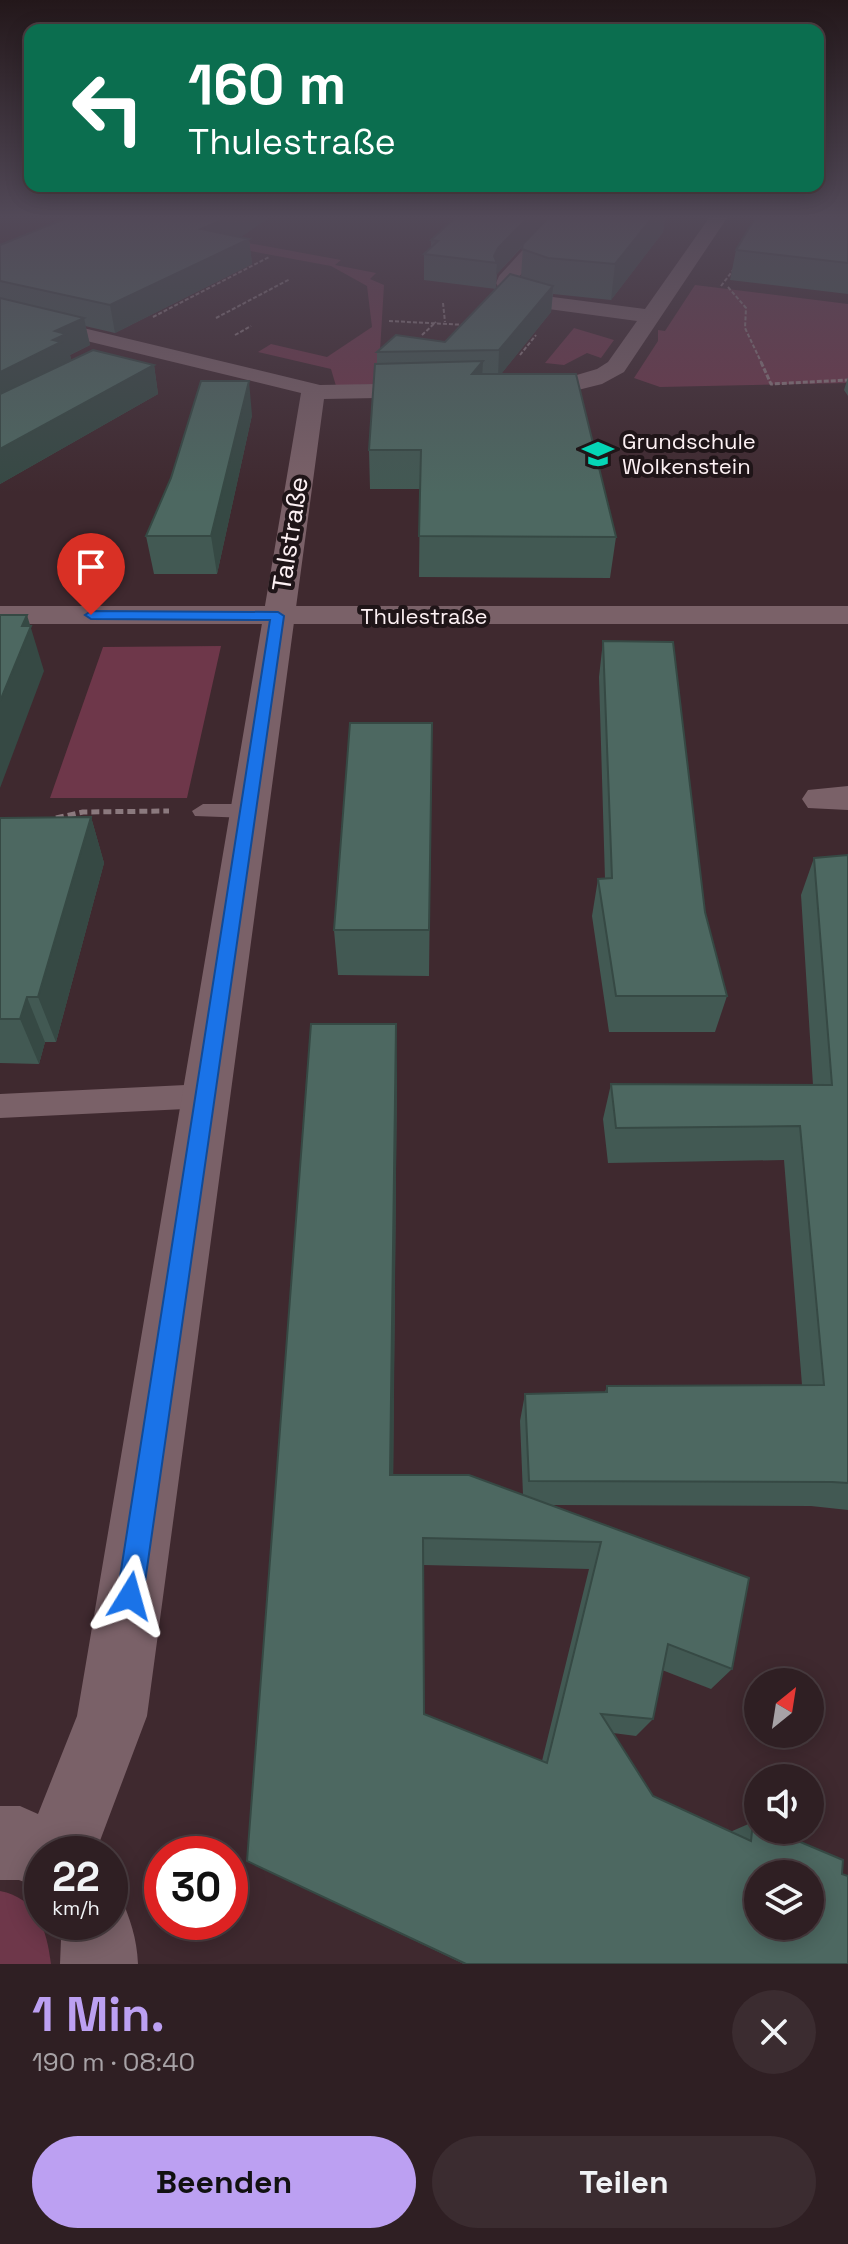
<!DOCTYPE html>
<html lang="de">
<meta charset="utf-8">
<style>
:root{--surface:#2f1f23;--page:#3b2c30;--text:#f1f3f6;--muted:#a7a2a6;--line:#4a3d41;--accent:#bca0f2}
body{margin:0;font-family:"Space Grotesk",sans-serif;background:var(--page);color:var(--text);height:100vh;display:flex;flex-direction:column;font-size:30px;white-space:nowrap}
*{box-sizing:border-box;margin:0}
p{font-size:26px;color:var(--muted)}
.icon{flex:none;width:44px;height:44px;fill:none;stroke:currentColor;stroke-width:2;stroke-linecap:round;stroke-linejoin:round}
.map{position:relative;height:1964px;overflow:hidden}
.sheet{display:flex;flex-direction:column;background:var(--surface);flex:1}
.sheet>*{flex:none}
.banner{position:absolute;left:24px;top:24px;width:800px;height:168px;border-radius:16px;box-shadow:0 4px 20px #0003,0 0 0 2px var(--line);background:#0b6e4f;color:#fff;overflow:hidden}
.needle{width:52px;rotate:30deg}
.tools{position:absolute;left:744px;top:1668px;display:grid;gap:16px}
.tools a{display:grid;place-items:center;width:80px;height:80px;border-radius:50%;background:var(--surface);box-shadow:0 4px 20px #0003,0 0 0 2px var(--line);font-size:40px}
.speed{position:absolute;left:24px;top:1836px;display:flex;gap:16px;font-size:40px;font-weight:700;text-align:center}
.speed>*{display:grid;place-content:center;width:104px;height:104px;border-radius:50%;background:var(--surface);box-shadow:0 4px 20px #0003,0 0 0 2px var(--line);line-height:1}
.speed small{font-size:20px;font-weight:400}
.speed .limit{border:12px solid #d22;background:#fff;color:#111}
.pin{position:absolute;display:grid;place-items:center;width:68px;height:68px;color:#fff;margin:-82px -34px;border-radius:50% 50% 50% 0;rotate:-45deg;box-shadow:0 0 8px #0007}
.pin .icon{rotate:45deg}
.me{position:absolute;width:88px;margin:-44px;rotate:8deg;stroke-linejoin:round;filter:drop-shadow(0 0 6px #0008)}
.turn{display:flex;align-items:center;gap:28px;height:168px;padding:0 32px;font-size:36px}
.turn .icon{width:104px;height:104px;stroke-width:2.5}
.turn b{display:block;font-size:56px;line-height:68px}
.round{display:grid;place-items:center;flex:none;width:84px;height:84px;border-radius:42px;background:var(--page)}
.overview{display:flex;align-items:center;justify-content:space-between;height:136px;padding:0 32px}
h1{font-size:48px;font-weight:700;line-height:60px;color:var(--accent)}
.button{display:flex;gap:16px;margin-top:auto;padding:16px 32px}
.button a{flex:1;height:92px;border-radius:48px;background:var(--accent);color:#111;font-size:32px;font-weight:700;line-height:92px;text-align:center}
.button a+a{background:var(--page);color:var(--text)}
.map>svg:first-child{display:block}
.green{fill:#6e374a}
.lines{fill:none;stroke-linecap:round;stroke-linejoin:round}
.path-far2{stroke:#8b797e;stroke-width:2;stroke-dasharray:4 2;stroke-linecap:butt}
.path-far1{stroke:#8b797e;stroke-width:3;stroke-dasharray:5 2;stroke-linecap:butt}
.path{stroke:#8b797e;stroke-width:5;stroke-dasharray:8 4;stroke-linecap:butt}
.service{fill:#7a6168;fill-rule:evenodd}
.minor{fill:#7a6168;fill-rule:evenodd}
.tertiary{fill:#7a6168;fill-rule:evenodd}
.wall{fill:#425953;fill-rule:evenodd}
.shaded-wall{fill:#364944}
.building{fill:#4d6861;stroke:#364944;stroke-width:2;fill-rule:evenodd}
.route{fill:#1a73e8;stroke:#114b97;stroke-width:2}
.labels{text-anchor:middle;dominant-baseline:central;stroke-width:8;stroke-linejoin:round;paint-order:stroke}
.far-poi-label{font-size:22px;fill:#fdf1f4;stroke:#1f1518;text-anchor:start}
.far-street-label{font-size:22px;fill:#fdf1f4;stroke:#1f1518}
.street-label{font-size:26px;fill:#fdf1f4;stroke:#1f1518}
</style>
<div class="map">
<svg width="848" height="1964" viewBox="0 0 848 1964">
<rect width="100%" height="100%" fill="#3f292f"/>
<path class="green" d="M 72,218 L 111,218 L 341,260 L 335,265 L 376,273 L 370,279 L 384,285 L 378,384 L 336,386 L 331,369 L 258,352 L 271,344 L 327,357 L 372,327 L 367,286 L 331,266 Z
M 695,285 L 848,304 L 848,383 L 660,387 L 634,378 L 658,341 L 658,330 L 665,331 Z
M 574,328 L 614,340 L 601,358 L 587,353 L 564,365 L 545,363 Z
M 221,646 L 187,798 L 50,798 L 103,647 Z
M 0,1891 C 37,1898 47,1930 51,1964 L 0,1964 Z"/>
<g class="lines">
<path class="path-far2" d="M 721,286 L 737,265
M 728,287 L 746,308 L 745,328 L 762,364
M 443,303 L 445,322
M 153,317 L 269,257
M 216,318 L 290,279
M 389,321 L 467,325
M 235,335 L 251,326
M 422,335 L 436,322
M 520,355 L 536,335"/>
<path class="path-far1" d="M 761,362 L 771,384 L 848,380"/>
<path class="path" d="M 56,818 L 83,812 L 169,811"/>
<path class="service" d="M 203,804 L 248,804 L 259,811 L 248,818 L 195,816 L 192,811 Z
M 206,1084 L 216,1088 L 220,1096 L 216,1104 L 206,1108 L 0,1118 L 0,1094 Z"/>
<path class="minor" d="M 552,218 L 571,218 L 518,278 L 517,286 L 545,296 L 645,309 L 709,218 L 727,218 L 624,372 L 602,384 L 570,392 L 520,394 L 508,387 L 512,382 L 570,377 L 597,369 L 608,362 L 637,321 L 541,308 L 502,294 L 496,283 L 499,276 Z
M 0,308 L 320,385 L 431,383 L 443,390 L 431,397 L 324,399 L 147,1716 L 95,1854 L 42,1854 L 42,1889 L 19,1880 L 0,1880 L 0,1806 L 20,1806 L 38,1814 L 77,1716 L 301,393 L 0,320 Z
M 848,786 L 848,810 L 808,808 L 802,799 L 808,790 Z
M 110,1891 L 120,1895 C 130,1919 137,1938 138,1964 L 60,1964 L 61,1939 L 55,1922 L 110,1922 Z"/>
<path class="tertiary" d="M 0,606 L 848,606 L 848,624 L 0,624 Z"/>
</g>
<path class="wall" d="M 548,218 L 665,218 L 663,232 L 611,300 L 553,294 L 551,312 L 501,374 L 616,537 L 610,578 L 419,577 L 420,489 L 370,489 L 369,450 L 377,364 L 377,352 L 445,342 L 521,277 L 523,246 L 497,274 L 496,289 L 424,280 L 424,254 L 431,247 L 431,240 Z
M 848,218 L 848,294 L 730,280 L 736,250 Z
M 240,237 L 249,239 L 252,264 L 115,333 L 85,326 L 90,345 L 70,355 L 71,360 L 154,365 L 158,394 L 0,484 L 0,245 Z
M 848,377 L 848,396 L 844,390 Z
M 252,415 L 217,574 L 154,574 L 146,536 Z
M 603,641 L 705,912 L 727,996 L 715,1032 L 609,1032 L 592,916 L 598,879 L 605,879 L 599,677 Z
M 432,723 L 429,976 L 338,975 L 334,930 Z
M 91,817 L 104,863 L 56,1042 L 45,1042 L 39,1064 L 0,1063 L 0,818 Z
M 848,855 L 848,1510 L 811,1506 L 552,1505 L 749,1578 L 732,1669 L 711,1689 L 662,1670 L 653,1719 L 636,1736 L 613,1733 L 653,1796 L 730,1832 L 753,1822 L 842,1874 L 848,1964 L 464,1964 L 247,1861 L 397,1068 L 393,1475 L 523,1495 L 520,1421 L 525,1394 L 605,1392 L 607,1386 L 802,1385 L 784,1160 L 608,1163 L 603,1119 L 611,1084 L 813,1085 L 801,895 L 814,858 ZM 423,1565 L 589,1569 L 542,1761 L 424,1714 Z"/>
<path class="shaded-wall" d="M 227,218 L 269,218 L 238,239 L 201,229 Z
M 527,218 L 547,218 L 496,275 L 497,263 L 494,256 L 498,248 Z
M 652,218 L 665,218 L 663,232 L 611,300 L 615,264 Z
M 249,239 L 252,264 L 115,333 L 110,305 Z
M 553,286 L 551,312 L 498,378 L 499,350 Z
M 84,318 L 90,345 L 70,355 L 72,362 L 0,405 L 0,372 L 53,340 L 55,331 Z
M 483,361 L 481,398 L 472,374 Z
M 154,365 L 158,394 L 0,484 L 0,449 Z
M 249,381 L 252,415 L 217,574 L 211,536 Z
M 27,615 L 44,671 L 0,788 L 0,701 L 22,626 Z
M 91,817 L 104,863 L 56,1042 L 38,997 Z
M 27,997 L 45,1042 L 39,1064 L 20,1019 Z
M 396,1024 L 397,1068 L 393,1505 L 390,1475 Z"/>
<path class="building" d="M 67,218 L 227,218 L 201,229 L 249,239 L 110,305 L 0,281 L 0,245 Z
M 455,218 L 527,218 L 498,248 L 494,256 L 497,263 L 424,254 L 438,241 L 431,240 Z
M 548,218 L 652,218 L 615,264 L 548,258 L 522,249 L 523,244 Z
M 755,218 L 848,218 L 848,263 L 736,250 Z
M 510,274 L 553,286 L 499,350 L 377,352 L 396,335 L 445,342 Z
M 0,298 L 84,318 L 55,331 L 66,334 L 53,340 L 61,342 L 0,372 Z
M 93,350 L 154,365 L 0,449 L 0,394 Z
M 483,361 L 472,374 L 576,374 L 616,537 L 419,536 L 421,450 L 369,450 L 375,364 Z
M 201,381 L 249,381 L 211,536 L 146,536 L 171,478 Z
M 0,615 L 27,615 L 22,626 L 31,626 L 0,701 Z
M 603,641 L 673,642 L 705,912 L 727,996 L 616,996 L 598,879 L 612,878 Z
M 350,723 L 432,723 L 429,930 L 334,930 Z
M 91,817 L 38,997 L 27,997 L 20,1019 L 0,1019 L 0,818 Z
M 848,855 L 848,1483 L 832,1482 L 529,1481 L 525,1394 L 607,1392 L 607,1386 L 824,1385 L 800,1126 L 616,1128 L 611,1084 L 832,1085 L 814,858 Z
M 311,1024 L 396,1024 L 390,1475 L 469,1475 L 749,1578 L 732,1669 L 668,1644 L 653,1719 L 601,1714 L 653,1796 L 751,1841 L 753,1822 L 758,1824 L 758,1830 L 772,1830 L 843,1860 L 842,1874 L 848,1876 L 848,1964 L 466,1964 L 247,1861 ZM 423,1538 L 601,1542 L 547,1763 L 424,1714 ZM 758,1874 L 810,1874 L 810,1926 L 758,1926 Z"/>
<linearGradient id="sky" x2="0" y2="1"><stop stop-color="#23171a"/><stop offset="0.44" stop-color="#524958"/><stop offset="1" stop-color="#524958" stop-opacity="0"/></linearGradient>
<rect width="848" height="493" fill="url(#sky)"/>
<path class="route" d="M 278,612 L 284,616 L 143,1596 L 139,1605 L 130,1609 L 121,1605 L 117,1596 L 270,620 L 91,619 L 85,615 L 91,611 Z"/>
<defs>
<symbol id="school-bare" viewBox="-9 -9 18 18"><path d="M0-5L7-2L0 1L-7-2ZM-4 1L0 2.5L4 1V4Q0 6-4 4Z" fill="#05d5b6" stroke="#1f1518" stroke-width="2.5" paint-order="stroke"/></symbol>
</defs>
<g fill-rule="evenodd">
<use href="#school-bare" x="576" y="432" width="44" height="44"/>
</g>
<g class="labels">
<g class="far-poi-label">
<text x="622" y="441">Grundschule<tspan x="622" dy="25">Wolkenstein</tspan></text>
</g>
<g class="far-street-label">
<text x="424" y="616">Thulestraße</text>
</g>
<g class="street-label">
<text transform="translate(290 534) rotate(-81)">Talstraße</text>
</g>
</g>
</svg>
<div class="tools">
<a><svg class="needle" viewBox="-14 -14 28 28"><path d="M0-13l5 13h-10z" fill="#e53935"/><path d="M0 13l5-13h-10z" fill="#a7a2a6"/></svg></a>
<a><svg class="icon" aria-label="sound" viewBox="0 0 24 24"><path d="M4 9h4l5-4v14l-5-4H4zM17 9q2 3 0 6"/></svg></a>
<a><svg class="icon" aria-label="layers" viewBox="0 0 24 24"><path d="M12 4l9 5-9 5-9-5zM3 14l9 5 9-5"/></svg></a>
</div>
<div class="speed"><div>22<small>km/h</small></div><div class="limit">30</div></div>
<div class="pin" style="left:91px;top:615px;background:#d93025"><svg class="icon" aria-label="arrive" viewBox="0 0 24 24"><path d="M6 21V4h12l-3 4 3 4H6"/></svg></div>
<svg class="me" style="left:130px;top:1596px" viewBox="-20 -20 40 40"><path d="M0-17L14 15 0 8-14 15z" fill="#1a73e8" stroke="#fff" stroke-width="4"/></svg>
<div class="banner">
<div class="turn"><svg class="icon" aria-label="left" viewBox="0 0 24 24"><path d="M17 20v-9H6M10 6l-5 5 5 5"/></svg><div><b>160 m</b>Thulestraße</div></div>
</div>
</div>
<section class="sheet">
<div class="overview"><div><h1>1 Min.</h1><p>190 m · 08:40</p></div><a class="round"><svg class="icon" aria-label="close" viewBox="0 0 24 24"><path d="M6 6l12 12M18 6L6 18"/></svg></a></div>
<div class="button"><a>Beenden</a><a>Teilen</a></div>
</section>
